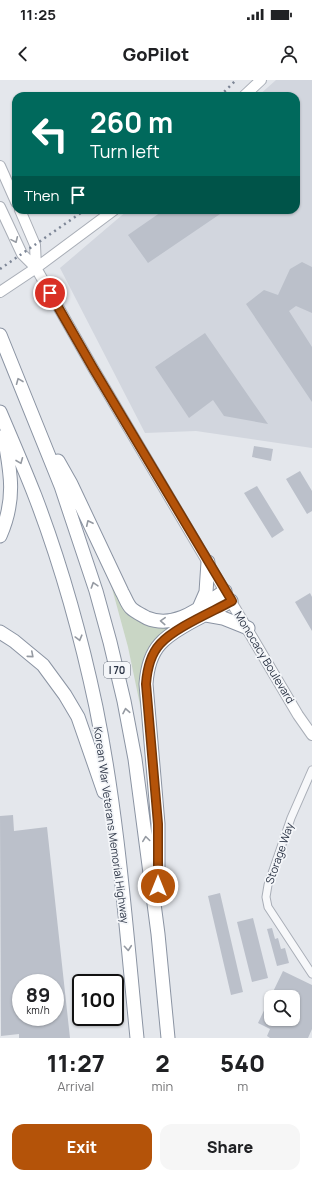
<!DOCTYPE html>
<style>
:root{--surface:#fff;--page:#f6f6f6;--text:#202124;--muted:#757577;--accent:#b45309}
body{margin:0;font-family:Manrope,sans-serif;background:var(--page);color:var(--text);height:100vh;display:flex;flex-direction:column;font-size:15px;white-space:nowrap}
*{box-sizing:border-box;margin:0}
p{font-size:13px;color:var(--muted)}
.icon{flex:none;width:22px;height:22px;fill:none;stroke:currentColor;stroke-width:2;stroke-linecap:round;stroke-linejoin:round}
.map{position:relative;height:958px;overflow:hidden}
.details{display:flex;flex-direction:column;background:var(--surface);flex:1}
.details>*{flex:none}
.guide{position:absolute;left:12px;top:12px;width:288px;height:122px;border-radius:12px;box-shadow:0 1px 3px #0004;background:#00695c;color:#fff;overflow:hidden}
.controls{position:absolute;left:264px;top:910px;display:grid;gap:8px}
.controls a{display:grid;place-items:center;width:36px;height:36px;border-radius:8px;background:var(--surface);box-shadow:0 1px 3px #0004;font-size:20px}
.speed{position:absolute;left:12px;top:894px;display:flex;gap:8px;font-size:20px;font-weight:700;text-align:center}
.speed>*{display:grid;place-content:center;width:52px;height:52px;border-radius:50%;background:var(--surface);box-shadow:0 1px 3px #0004;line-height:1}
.speed small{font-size:10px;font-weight:400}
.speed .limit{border:2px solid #111;border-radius:6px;background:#fff;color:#111}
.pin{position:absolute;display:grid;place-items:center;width:34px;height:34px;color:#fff;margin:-17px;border:2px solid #fff;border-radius:50%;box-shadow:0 1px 4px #0007}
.me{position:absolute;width:44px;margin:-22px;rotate:0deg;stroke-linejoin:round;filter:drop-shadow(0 0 3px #0008)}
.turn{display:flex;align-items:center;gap:14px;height:84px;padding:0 12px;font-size:18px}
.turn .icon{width:52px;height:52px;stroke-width:2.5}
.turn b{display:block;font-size:28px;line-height:34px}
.then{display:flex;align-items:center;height:38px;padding:0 12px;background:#0003;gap:8px;font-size:15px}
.eta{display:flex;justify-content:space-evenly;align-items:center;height:68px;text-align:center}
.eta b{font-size:24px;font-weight:800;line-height:28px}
.primary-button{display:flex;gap:8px;margin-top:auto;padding:8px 12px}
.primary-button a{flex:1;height:46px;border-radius:12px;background:var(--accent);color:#fff;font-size:16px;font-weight:800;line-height:46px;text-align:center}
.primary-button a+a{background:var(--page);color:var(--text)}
.status{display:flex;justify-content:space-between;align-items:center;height:28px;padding:0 20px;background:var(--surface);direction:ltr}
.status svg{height:11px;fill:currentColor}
header{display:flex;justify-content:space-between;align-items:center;height:52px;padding:0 12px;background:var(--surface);font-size:18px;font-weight:800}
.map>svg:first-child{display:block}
.built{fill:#d2d6de}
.green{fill:#c9d6c5}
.building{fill:#bbc0ca;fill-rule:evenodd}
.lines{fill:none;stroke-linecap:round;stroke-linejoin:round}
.minor-casing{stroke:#a9aeb7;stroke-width:9}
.secondary-casing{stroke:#a9aeb7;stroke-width:12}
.motorway-casing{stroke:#8b94a3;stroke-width:15}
.minor{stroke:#f7f8fa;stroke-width:7}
.secondary{stroke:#fff;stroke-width:10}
.motorway{stroke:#fff;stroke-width:13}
.rail{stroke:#7d8696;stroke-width:2.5;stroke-dasharray:2 4;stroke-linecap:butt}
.oneway{stroke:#959aa2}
.route-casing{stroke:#753606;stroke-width:10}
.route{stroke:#b45309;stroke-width:7}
.labels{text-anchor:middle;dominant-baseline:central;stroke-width:3.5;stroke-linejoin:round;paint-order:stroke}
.shield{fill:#f4f6f9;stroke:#676e7b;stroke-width:1}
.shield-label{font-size:10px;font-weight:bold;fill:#2b3445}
.street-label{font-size:11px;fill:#2b3445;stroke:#f4f6f9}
</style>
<div class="status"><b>11:25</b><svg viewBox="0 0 49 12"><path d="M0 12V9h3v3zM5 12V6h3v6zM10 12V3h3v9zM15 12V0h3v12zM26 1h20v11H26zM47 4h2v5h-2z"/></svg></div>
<header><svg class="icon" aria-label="back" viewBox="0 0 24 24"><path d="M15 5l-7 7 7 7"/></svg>GoPilot<svg class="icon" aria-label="person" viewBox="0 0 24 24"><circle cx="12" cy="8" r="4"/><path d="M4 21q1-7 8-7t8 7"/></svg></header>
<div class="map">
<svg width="312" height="958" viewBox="0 0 312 958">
<rect width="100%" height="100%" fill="#e4e7ec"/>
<path class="built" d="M 276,0 L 312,0 L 312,368 L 196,351 L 145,353 L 60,188 L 128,130 L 296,130 L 296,16 L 258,16 Z"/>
<path class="green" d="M 107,490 L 147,543 L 170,548 L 159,558 L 144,644 L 128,567 Z"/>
<path class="building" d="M 164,130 L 226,130 L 148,183 L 128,155 Z
M 302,182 L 312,187 L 312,233 L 296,226 L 289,231 L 312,267 L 312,322 L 246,224 L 264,210 L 278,215 L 290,189 Z
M 205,253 L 268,344 L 224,336 L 213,320 L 189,338 L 155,287 Z
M 254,366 L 273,369 L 271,381 L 252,377 Z
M 300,391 L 312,411 L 312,431 L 307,434 L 286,399 Z
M 257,406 L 284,450 L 272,458 L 244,413 Z
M 310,513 L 312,517 L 312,551 L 295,522 Z
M 13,735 L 14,751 L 47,747 L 70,958 L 19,958 L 19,954 L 1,956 L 0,736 ZM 21,903 L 55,903 L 55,937 L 21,937 Z
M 220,813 L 243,912 L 231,915 L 208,816 Z
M 253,838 L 268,898 L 252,902 L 237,842 Z
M 272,848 L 275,859 L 278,858 L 281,869 L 285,868 L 289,883 L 277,886 L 267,849 Z
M 283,891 L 312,905 L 312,949 L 308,958 L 270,958 L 267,956 L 270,949 L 258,943 ZM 271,917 L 293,917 L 293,939 L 271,939 Z"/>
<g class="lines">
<defs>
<path id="minor" d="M 312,690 L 291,738 L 268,805 L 266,817 L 268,827 L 312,894"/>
<path id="secondary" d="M 244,16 L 261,0
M 0,86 L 16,122
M 0,127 L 22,174 L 36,188 L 93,288 L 298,635 L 312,655
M 20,130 L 35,165 L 36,188
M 0,212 L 36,188 L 114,130"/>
<path id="motorway" d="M 0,255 L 61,406 L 96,511 L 110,562 L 124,621 L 135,679 L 158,854 L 168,958
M 0,332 C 12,360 24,388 35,416 C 61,484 81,556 96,627 C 118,736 126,848 137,958
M 58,381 L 71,404 L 122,512 C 125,517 127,524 131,528 C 135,532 142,535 147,538 C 176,550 202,526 225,511
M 0,456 C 16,420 11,393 4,356
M 199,528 L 206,512 L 208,482
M 206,535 L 223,538 L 248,548
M 0,552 L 14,561 L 43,585 L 65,615 L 78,637 L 104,712
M 158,800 L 158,744 L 146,604 C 147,590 150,575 160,564 C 174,548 212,532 231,521"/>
</defs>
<use href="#minor" class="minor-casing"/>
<use href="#secondary" class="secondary-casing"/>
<use href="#motorway" class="motorway-casing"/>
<use href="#minor" class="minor"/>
<use href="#secondary" class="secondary"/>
<use href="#motorway" class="motorway"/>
<path class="rail" d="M 220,16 L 236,0
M 0,189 L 85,130"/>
</g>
<defs><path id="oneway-chevron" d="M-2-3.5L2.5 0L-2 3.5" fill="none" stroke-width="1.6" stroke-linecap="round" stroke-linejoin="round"/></defs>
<g class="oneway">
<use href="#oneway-chevron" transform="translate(15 160) rotate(66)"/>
<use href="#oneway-chevron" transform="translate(19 301) rotate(-112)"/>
<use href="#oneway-chevron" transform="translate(20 381) rotate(68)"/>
<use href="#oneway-chevron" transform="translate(89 443) rotate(-115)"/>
<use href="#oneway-chevron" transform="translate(94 505) rotate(-108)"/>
<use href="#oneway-chevron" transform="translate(163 541) rotate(-177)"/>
<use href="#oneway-chevron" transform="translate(79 558) rotate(75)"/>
<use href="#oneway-chevron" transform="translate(31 575) rotate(41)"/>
<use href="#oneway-chevron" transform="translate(126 631) rotate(-101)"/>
<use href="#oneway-chevron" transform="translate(146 759) rotate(-98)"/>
<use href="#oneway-chevron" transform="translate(128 868) rotate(85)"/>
</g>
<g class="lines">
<defs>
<path id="route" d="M 50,213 L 93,288 L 232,521 C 212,532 174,548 160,564 C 150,575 147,590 146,604 L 158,744 L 158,806"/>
</defs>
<use href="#route" class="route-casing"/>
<use href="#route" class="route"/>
</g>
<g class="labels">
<rect class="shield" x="104" y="582" width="26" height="16" rx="3"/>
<g class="shield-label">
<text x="117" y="590">I 70</text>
</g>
<g class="street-label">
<text transform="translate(265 577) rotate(59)">Monocacy Boulevard</text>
<text transform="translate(112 745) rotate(82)">Korean War Veterans Memorial Highway</text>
<text transform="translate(279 773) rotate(-71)">Storage Way</text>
</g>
</g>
</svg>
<div class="controls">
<a><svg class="icon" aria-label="search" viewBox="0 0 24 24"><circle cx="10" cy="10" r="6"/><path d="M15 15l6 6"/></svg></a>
</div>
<div class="speed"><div>89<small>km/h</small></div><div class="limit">100</div></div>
<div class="pin" style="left:50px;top:213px;background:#d93025"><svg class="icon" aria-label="arrive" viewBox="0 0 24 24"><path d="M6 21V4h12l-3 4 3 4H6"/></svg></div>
<svg class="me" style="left:158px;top:806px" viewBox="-20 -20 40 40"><circle r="17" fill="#b45309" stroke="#fff" stroke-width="3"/><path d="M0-11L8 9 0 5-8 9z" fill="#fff"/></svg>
<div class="guide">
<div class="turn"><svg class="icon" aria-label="left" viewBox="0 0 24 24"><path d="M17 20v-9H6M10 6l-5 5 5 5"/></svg><div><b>260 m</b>Turn left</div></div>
<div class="then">Then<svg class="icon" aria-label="arrive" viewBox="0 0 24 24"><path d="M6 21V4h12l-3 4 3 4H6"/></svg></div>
</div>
</div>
<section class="details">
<div class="eta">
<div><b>11:27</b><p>Arrival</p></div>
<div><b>2</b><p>min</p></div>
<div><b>540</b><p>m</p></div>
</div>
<div class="primary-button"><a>Exit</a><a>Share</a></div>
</section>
